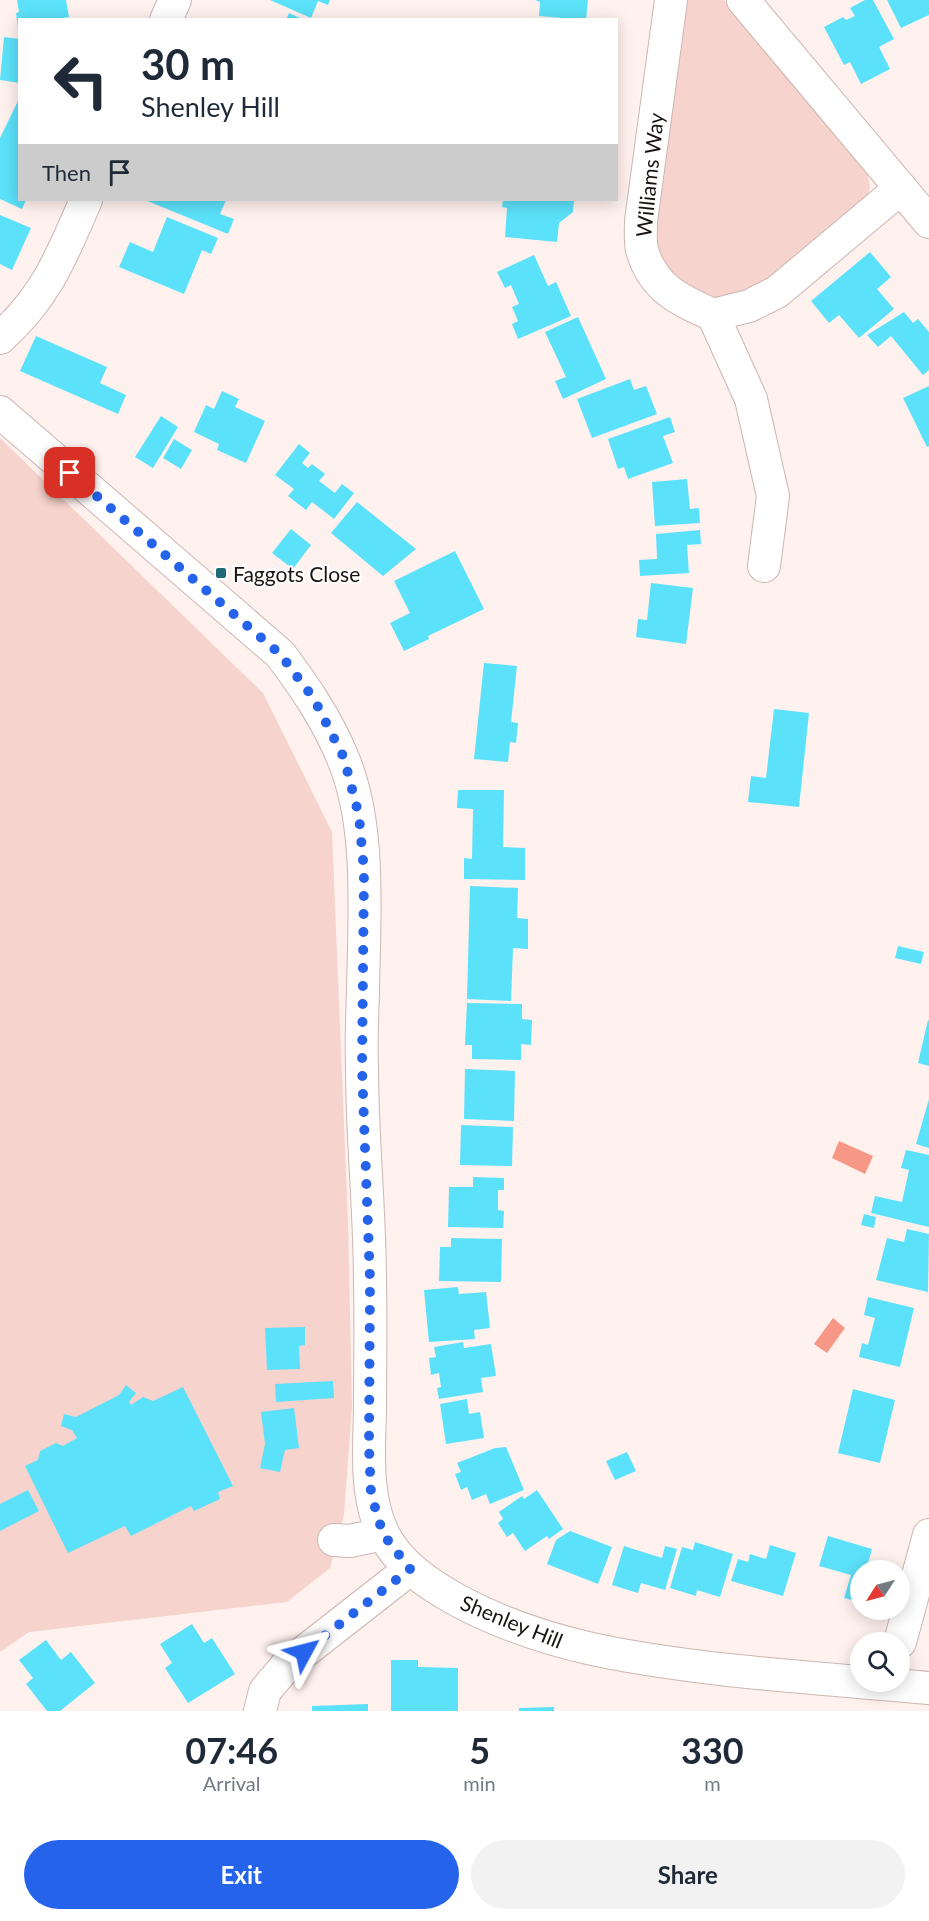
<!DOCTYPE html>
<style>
:root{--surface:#fff;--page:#f2f2f3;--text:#1f2937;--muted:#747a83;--accent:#2563eb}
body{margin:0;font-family:Lato,sans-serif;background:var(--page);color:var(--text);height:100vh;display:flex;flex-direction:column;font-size:22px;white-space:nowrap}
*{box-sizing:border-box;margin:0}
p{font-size:20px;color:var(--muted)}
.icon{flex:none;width:33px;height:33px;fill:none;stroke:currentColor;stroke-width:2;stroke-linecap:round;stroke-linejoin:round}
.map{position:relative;height:1711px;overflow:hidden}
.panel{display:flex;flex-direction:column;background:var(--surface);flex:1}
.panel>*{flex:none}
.banner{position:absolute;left:18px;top:18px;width:600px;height:183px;border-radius:0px;box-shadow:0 3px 15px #0003;background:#fff;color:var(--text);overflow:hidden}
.needle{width:39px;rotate:234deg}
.buttons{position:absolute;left:850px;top:1560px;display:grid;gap:12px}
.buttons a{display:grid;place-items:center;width:60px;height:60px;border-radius:50%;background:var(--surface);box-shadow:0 3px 15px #0003;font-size:30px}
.pin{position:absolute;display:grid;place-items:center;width:51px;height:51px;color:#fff;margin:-26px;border-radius:12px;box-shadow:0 3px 9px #0006}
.me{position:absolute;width:66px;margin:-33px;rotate:52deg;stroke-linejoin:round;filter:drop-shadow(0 0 4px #0008)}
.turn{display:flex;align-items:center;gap:21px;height:126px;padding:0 24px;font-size:27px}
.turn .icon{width:78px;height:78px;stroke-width:2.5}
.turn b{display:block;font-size:42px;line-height:51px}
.then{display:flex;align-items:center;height:57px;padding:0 24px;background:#0003;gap:12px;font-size:22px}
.eta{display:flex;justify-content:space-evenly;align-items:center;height:102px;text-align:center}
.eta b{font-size:36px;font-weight:700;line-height:42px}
.button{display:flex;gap:12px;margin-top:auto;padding:12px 24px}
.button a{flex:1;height:69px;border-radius:36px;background:var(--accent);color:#fff;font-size:24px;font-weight:700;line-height:69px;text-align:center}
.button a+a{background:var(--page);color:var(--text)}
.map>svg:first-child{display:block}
.green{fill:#f6d3cc}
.water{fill:#f79785}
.building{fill:#5be1f9}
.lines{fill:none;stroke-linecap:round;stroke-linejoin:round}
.minor-casing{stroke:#cbb6b1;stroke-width:34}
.minor{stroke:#fff;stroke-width:32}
.route{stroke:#2563eb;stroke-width:10;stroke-dasharray:0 18}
.poi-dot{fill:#206976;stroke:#fff;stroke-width:2}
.labels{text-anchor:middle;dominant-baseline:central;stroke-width:4.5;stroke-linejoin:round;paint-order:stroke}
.street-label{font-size:21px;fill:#1b1312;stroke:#fff}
.poi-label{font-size:21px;fill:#1b1312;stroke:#fff;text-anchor:start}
</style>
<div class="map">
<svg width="929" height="1711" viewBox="0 0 929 1711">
<rect width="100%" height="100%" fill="#fff1ee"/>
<path class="green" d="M 685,0 L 724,0 L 867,170 L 870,187 L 867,200 L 767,288 L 715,302 L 662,270 L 650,233 Z
M 0,438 L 263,693 L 332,832 L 348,1221 L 352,1406 L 344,1515 L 330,1568 L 287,1602 L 29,1632 L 0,1652 Z"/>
<path class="water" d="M 839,1141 L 873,1156 L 865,1174 L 832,1158 Z
M 833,1318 L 845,1328 L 827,1353 L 814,1344 Z"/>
<path class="building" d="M 17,0 L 66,0 L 69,17 L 51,20 L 20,20 L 18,28 L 16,13 L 19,12 Z
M 270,0 L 330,0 L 328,5 L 318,1 L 311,18 Z
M 535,0 L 588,0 L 586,20 L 539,16 L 540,2 Z
M 865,0 L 873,0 L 894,39 L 879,47 L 890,69 L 861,84 L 850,62 L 844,65 L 824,27 L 843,17 L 846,20 L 855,16 L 850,8 Z
M 887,0 L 929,0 L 929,15 L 901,28 Z
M 289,13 L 304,20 L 286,20 Z
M 4,37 L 20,39 L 20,83 L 0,80 Z
M 18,101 L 20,102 L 20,200 L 26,200 L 22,209 L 0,199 L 0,138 Z
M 145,200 L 226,200 L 220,214 L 234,219 L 228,234 Z
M 503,200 L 574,200 L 573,212 L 559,223 L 557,242 L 505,237 L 507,208 L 502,207 Z
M 0,215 L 31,228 L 12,270 L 0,264 Z
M 167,217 L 218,238 L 211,254 L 202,250 L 184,294 L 119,267 L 130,242 L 153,252 Z
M 870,252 L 891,277 L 877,289 L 894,309 L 859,338 L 839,315 L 829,323 L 811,301 Z
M 534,255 L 548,286 L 556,282 L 571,316 L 518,339 L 512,324 L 518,321 L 512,307 L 519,304 L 511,285 L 505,288 L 497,272 Z
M 904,312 L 913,323 L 918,319 L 929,332 L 929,370 L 923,375 L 891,336 L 878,347 L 867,335 Z
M 578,317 L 606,379 L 563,399 L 555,381 L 566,377 L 545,332 Z
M 36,336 L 107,367 L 100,383 L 126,395 L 118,414 L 20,371 Z
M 630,379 L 634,390 L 646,386 L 657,414 L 592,438 L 577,399 Z
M 929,386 L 929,446 L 927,447 L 903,398 Z
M 222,391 L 239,399 L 235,407 L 265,421 L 246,463 L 217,450 L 219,444 L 194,432 L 206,405 L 214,409 Z
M 161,416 L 178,427 L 153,468 L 135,457 Z
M 670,417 L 675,432 L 663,436 L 673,463 L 628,479 L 624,467 L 618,469 L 608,439 Z
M 174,439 L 192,450 L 181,469 L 163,458 Z
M 299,444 L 310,453 L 302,463 L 308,468 L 312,464 L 325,474 L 319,481 L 335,493 L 342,484 L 354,493 L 334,519 L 312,502 L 306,510 L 288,496 L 294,489 L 275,475 Z
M 687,479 L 690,509 L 699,508 L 700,523 L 655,526 L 652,482 Z
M 357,502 L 416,549 L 383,576 L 331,533 Z
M 291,529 L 311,545 L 293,569 L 272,553 Z
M 700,530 L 701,544 L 687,545 L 689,573 L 640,576 L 639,560 L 657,559 L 656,534 Z
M 455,551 L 484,609 L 428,636 L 429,639 L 404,651 L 390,623 L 410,613 L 394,581 Z
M 651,583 L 693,588 L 686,644 L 636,637 L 638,619 L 647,620 Z
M 484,663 L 517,666 L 511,722 L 518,723 L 516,743 L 510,742 L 508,762 L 474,759 Z
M 774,709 L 809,713 L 799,807 L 748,802 L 751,776 L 766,778 Z
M 458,790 L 504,790 L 503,847 L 525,848 L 525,880 L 464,879 L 464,858 L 472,859 L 473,809 L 457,808 Z
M 470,886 L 518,888 L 517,918 L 528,919 L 528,949 L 513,948 L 511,1001 L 467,999 Z
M 898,946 L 924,952 L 921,964 L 895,958 Z
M 467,1003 L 522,1004 L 522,1019 L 532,1020 L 531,1045 L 521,1044 L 521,1060 L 472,1059 L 472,1045 L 465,1045 Z
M 928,1020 L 929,1021 L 929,1066 L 918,1063 Z
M 465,1069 L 515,1071 L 514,1121 L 464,1119 Z
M 929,1099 L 929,1148 L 916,1144 Z
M 461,1125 L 513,1127 L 512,1166 L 460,1165 Z
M 906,1150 L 929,1155 L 929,1227 L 871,1213 L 875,1196 L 902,1202 L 909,1170 L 901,1168 Z
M 473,1177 L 504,1178 L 504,1190 L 498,1190 L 498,1210 L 504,1211 L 503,1228 L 448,1227 L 449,1187 L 473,1187 Z
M 864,1214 L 876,1217 L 874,1228 L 861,1225 Z
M 907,1229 L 929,1234 L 928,1292 L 876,1280 L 887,1238 L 904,1242 Z
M 451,1238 L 502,1239 L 501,1282 L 439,1281 L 440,1247 L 451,1247 Z
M 458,1287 L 459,1294 L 486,1292 L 490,1328 L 474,1330 L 475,1339 L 429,1342 L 424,1290 Z
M 868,1297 L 914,1308 L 900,1367 L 859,1357 L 862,1343 L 868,1345 L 875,1318 L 864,1315 Z
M 305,1327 L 305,1345 L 299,1346 L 300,1369 L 267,1370 L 265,1328 Z
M 463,1342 L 464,1348 L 491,1344 L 496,1376 L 481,1378 L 483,1392 L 439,1399 L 437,1388 L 441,1387 L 439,1373 L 431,1375 L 429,1358 L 436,1357 L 434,1347 Z
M 333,1381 L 334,1398 L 276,1402 L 275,1384 Z
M 126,1385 L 136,1393 L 129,1402 L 131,1405 L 143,1397 L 153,1401 L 183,1387 L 233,1486 L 218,1492 L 220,1499 L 194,1511 L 191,1506 L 131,1536 L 125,1526 L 68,1553 L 25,1466 L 38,1460 L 40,1451 L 56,1443 L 63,1446 L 77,1438 L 72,1430 L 61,1426 L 64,1414 L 76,1417 L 119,1395 Z
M 853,1389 L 895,1400 L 880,1463 L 838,1453 Z
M 467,1399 L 469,1414 L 480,1412 L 484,1438 L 446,1444 L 440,1404 Z
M 294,1408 L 299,1448 L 285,1450 L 280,1472 L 260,1468 L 265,1444 L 261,1412 Z
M 506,1447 L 524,1490 L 490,1504 L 486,1494 L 472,1500 L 467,1487 L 461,1490 L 455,1474 L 461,1472 L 457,1463 L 495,1448 Z
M 627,1452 L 636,1471 L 615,1480 L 606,1461 Z
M 28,1490 L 39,1511 L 0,1531 L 0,1504 Z
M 537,1490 L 563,1529 L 549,1539 L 547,1536 L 525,1551 L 513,1533 L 507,1537 L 498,1523 L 503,1519 L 499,1512 L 522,1496 L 524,1499 Z
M 570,1531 L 612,1547 L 598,1584 L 547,1564 L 556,1540 Z
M 828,1536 L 872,1549 L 866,1570 L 861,1570 L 861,1586 L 856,1601 L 844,1598 L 851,1575 L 819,1566 Z
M 695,1542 L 733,1554 L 720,1597 L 697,1590 L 696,1596 L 670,1588 L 682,1547 L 693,1550 Z
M 770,1545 L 796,1553 L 783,1596 L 731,1581 L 738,1559 L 748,1562 L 750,1554 L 766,1559 Z
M 624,1546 L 662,1558 L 665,1546 L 677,1549 L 665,1590 L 641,1583 L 638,1593 L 612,1585 Z
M 192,1624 L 204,1643 L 212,1638 L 235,1674 L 188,1703 L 165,1668 L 172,1663 L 160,1644 Z
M 46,1640 L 61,1660 L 71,1652 L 95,1683 L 60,1711 L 47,1711 L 26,1684 L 33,1678 L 19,1660 Z
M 391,1660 L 418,1660 L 418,1667 L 458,1668 L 458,1711 L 391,1711 Z
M 368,1704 L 368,1711 L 312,1711 L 312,1706 Z
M 554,1707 L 554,1711 L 519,1711 L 519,1708 Z"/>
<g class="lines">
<defs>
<path id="minor" d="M 671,0 L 641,221 C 641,230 640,241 642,250 C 653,288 679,300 713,315 L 751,399 L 773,496 L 764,566
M 743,0 L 929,222
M 166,20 L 175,0
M 713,315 L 749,306 L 777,292 L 901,188
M 0,338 C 47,296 62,255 86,200
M 0,412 L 280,654 C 305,687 326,718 342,756 C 372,825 364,917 363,992 C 362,1017 361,1042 362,1067 C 362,1139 370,1211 370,1283 C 371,1325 370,1368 370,1410 C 369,1451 365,1498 384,1535 C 399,1564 427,1583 455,1599 C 541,1646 632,1659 728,1670 C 795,1677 862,1682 929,1688
M 334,1540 L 350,1541 L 383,1534
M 900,1642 L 929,1535
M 260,1711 L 265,1691 L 286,1666 L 410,1569"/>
</defs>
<use href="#minor" class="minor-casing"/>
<use href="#minor" class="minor"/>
</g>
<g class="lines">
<path class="route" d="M 70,473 L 280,654 L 314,699 L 344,758 L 359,816 L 364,871 L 362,1068 L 370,1280 L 369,1447 L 371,1494 L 383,1534 L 410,1569 L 304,1652"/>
</g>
<rect class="poi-dot" x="215" y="567" width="12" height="12" rx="3"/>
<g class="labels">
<g class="street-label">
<text transform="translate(649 175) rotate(-84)">Williams Way</text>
<text transform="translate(512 1621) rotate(22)">Shenley Hill</text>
</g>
<g class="poi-label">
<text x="233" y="573">Faggots Close</text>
</g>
</g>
</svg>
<div class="buttons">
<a><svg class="needle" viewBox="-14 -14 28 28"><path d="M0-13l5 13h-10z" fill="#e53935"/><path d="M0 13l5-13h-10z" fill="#747a83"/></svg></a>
<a><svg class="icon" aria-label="search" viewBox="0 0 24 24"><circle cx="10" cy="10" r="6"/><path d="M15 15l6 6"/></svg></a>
</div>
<div class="pin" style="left:70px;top:473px;background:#d93025"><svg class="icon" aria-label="arrive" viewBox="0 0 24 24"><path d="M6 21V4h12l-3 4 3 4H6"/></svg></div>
<svg class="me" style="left:304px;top:1652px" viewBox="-20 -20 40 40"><path d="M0-17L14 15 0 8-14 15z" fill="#2563eb" stroke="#fff" stroke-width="4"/></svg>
<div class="banner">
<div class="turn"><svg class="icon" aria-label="left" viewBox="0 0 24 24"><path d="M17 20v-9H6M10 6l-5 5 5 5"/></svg><div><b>30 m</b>Shenley Hill</div></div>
<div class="then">Then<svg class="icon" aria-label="arrive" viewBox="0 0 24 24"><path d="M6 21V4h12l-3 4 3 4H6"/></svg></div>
</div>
</div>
<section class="panel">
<div class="eta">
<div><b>07:46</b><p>Arrival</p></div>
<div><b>5</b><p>min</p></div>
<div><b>330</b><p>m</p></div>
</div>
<div class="button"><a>Exit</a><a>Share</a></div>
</section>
